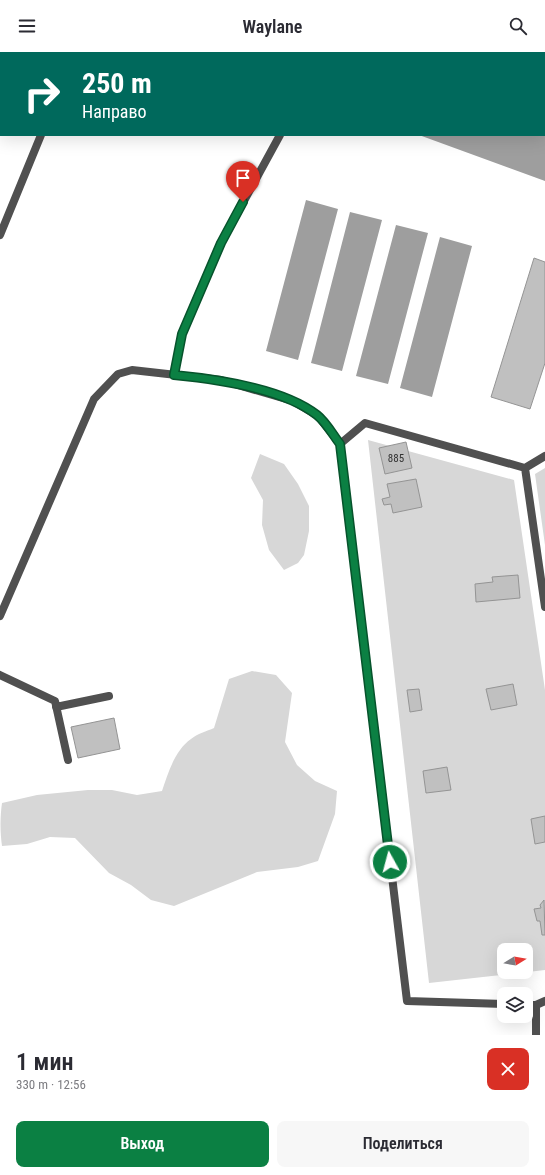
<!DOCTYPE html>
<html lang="ru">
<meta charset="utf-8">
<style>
:root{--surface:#fff;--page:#f7f7f7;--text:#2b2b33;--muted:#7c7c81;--accent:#0b8043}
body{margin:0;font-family:"Roboto Condensed",sans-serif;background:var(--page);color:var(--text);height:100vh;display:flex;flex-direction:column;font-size:15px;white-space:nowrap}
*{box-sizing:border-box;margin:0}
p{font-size:13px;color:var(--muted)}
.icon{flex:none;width:22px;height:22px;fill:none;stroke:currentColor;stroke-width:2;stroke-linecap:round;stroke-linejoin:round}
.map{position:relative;height:983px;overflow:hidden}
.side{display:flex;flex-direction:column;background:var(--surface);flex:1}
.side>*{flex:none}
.guide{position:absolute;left:0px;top:0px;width:545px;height:84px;box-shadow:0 4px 16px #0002;background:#00695c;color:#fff;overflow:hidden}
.needle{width:26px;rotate:79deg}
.tools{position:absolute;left:497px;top:891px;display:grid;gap:8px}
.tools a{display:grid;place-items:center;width:36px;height:36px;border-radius:8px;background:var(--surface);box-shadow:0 4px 16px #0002;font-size:20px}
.pin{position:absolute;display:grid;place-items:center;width:34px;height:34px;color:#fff;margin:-41px -17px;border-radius:50% 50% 50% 0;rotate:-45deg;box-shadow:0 0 4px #0007}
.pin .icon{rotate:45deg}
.me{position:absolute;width:44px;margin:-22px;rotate:353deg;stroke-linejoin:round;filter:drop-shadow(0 0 3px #0008)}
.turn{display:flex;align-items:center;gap:14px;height:84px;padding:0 16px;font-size:18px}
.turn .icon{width:52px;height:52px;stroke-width:2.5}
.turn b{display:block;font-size:28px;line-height:34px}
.round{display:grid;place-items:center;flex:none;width:42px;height:42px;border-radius:8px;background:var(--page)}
.head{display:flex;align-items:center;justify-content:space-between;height:68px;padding:0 16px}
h1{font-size:24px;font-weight:600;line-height:30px}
.button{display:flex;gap:8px;margin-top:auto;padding:8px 16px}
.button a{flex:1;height:46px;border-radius:8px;background:var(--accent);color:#fff;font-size:16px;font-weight:600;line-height:46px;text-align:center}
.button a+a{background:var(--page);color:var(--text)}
header{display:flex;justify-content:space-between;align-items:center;height:52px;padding:0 16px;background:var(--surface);font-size:18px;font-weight:600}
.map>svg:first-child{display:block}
.green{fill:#d7d7d7;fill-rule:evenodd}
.water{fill:#9e9e9e}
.building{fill:#c0c0c0;stroke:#949494}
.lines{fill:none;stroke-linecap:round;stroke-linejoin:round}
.lane{stroke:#505050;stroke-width:8}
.street{stroke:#505050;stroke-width:8}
.route-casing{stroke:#07532c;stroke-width:10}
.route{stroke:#0b8043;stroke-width:7}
.labels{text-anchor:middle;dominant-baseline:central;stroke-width:3;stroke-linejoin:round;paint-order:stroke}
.number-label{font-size:11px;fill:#303030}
</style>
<header><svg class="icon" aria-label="menu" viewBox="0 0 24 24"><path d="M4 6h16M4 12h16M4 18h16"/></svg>Waylane<svg class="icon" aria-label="search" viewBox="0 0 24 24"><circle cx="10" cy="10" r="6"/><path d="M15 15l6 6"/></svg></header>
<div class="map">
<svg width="545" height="983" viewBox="0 0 545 983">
<rect width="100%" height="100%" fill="#fff"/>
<path class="green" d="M 368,388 L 514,428 L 545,638 L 545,918 L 429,931 ZM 504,898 L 526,898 L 526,920 L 504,920 Z
M 260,402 L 284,412 L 298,432 L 309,454 L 309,479 L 304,503 L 298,511 L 284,518 L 269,498 L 262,473 L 263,448 L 251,426 Z
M 545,416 L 545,493 L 535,422 Z
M 252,619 L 276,623 L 292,641 L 285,690 L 297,713 L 315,729 L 337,739 L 335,762 L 318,809 L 298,815 L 257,820 L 174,854 L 151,848 L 131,833 L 109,821 L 75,786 L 50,785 L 27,792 L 2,794 C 0,780 0,765 2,751 L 37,743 L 88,738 L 112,738 L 137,743 L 162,739 C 168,721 175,698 191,687 C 197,682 207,679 214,676 L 229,627 Z"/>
<path class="water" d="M 320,0 L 545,0 L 545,129 L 419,83 L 544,83 L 544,1 Z
M 306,148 L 338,157 L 298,308 L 266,299 Z
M 350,160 L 382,168 L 342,319 L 311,311 Z
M 396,173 L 428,181 L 388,332 L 356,324 Z
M 440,185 L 472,194 L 432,345 L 400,336 Z"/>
<path class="building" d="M 534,206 L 545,210 L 545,311 L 530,357 L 491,345 Z
M 406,390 L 412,416 L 385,422 L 379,396 Z
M 416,427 L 422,455 L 393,461 L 391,452 L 384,453 L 382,447 L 390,445 L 387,432 Z
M 518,523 L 520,546 L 476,550 L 475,532 L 493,530 L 492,525 Z
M 513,632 L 517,653 L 491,658 L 486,637 Z
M 419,637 L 422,658 L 410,660 L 407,638 Z
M 114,666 L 120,697 L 78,706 L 71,675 Z
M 447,715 L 451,738 L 426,741 L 423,719 Z
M 545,764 L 545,790 L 535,792 L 531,767 Z
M 544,848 L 545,883 L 542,883 L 540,869 L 537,869 L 534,857 L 541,856 L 540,853 Z"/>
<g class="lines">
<path class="lane" d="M 75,1 L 75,0
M 0,183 L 41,83
M 174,323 L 182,282 L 221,191 L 280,83
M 525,416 L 545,555
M 0,564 L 94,347 L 118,322 L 132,318 L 221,328 L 293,349 L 318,364 L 340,392
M 0,623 L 55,649 L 68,708
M 56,655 L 109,644
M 504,952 L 407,949 L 340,392 L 365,371 L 525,416 L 545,404
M 526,953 L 536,953"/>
<path class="street" d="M 536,983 L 536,953 L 545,949"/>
</g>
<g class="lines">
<defs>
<path id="route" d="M 243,150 L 221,191 L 182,282 L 174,323 C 216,327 284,337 317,363 C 326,370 333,383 340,392 L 390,810"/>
</defs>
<use href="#route" class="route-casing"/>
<use href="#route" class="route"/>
</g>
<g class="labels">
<g class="number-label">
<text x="396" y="406">885</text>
</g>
</g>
</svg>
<div class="tools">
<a><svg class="needle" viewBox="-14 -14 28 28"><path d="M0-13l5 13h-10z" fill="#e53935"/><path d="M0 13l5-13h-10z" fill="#7c7c81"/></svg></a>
<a><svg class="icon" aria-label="layers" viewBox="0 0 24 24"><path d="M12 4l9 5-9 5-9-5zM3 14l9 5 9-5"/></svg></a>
</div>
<div class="pin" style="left:243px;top:150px;background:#d93025"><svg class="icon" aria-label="arrive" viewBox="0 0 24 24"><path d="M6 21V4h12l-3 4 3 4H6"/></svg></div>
<svg class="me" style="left:390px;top:810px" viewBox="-20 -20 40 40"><circle r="17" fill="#0b8043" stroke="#fff" stroke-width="3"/><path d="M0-11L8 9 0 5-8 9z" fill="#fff"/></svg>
<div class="guide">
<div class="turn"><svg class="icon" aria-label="right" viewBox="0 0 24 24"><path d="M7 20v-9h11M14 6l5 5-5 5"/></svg><div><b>250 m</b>Направо</div></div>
</div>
</div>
<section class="side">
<div class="head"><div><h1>1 мин</h1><p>330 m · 12:56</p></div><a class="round" style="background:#d93025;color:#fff"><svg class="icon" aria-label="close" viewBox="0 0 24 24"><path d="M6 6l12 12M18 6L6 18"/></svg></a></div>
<div class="button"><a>Выход</a><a>Поделиться</a></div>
</section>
